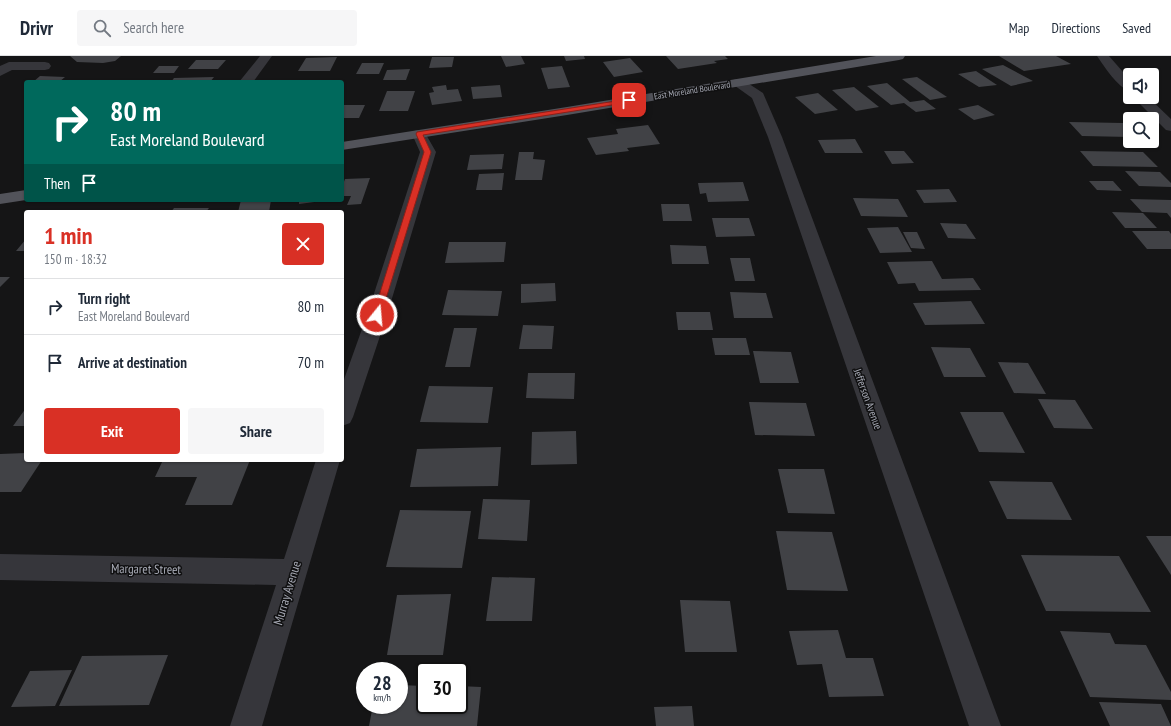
<!DOCTYPE html>
<meta charset="utf-8">
<style>
:root{--surface:#fff;--page:#f6f6f7;--text:#1f2937;--muted:#747a83;--line:#e0e1e3;--accent:#d93025}
body{margin:0;font-family:"PT Sans Narrow",sans-serif;background:var(--page);color:var(--text);height:100vh;display:flex;flex-direction:column;font-size:15px;white-space:nowrap}
*{box-sizing:border-box;margin:0}
p{font-size:13px;color:var(--muted)}
.icon{flex:none;width:22px;height:22px;fill:none;stroke:currentColor;stroke-width:2;stroke-linecap:round;stroke-linejoin:round}
.map{position:relative;flex:1;overflow:hidden}
.side{position:absolute;left:24px;top:154px;width:320px;height:252px;display:flex;flex-direction:column;background:var(--surface);border-radius:4px;box-shadow:0 1px 3px #0004}
.side>*{flex:none}
.hud{position:absolute;left:24px;top:24px;width:320px;height:122px;border-radius:4px;box-shadow:0 1px 3px #0004;background:#00695c;color:#fff;overflow:hidden}
.buttons{position:absolute;left:1123px;top:12px;display:grid;gap:8px}
.buttons a{display:grid;place-items:center;width:36px;height:36px;border-radius:4px;background:var(--surface);box-shadow:0 1px 3px #0004;font-size:20px}
.speed{position:absolute;left:356px;top:606px;display:flex;gap:8px;font-size:20px;font-weight:700;text-align:center}
.speed>*{display:grid;place-content:center;width:52px;height:52px;border-radius:50%;background:var(--surface);box-shadow:0 1px 3px #0004;line-height:1}
.speed small{font-size:10px;font-weight:400}
.speed .limit{border:2px solid #111;border-radius:6px;background:#fff;color:#111}
.pin{position:absolute;display:grid;place-items:center;width:34px;height:34px;color:#fff;margin:-17px;border-radius:8px;box-shadow:0 2px 6px #0006}
.me{position:absolute;width:44px;margin:-22px;rotate:17deg;stroke-linejoin:round;filter:drop-shadow(0 0 3px #0008)}
.turn{display:flex;align-items:center;gap:14px;height:84px;padding:0 20px;font-size:18px}
.turn .icon{width:52px;height:52px;stroke-width:2.5}
.turn b{display:block;font-size:28px;line-height:34px}
.then{display:flex;align-items:center;height:38px;padding:0 20px;background:#0003;gap:8px;font-size:15px}
.round{display:grid;place-items:center;flex:none;width:42px;height:42px;border-radius:4px;background:var(--page)}
.overview{display:flex;align-items:center;justify-content:space-between;height:68px;padding:0 20px}
h1{font-size:24px;font-weight:600;line-height:30px;color:var(--accent)}
.primary-button{display:flex;gap:8px;margin-top:auto;padding:8px 20px}
.primary-button a{flex:1;height:46px;border-radius:4px;background:var(--accent);color:#fff;font-size:16px;font-weight:600;line-height:46px;text-align:center}
.primary-button a+a{background:var(--page);color:var(--text)}
ul{padding:0;list-style:none}
li{display:flex;align-items:center;gap:12px;height:56px;padding:0 20px;border-top:1px solid var(--line)}
li div{flex:1}
li b{display:block;font-size:15px}
li em{font-style:normal}
header{display:flex;align-items:center;gap:24px;box-sizing:border-box;height:56px;padding:0 20px;background:var(--surface);border-bottom:1px solid var(--line)}
header strong{font-size:19px}
nav{display:flex;gap:22px;margin-inline-start:auto;font-size:14px}
.search{width:280px;height:36px;background:var(--page);display:flex;align-items:center;gap:10px;box-sizing:border-box;padding:0 14px;border-radius:4px;color:var(--muted);font-size:15px}
.map>svg:first-child{display:block}
.building{fill:#414246}
.lines{fill:none;stroke-linecap:round;stroke-linejoin:round}
.minor{fill:#36363b;fill-rule:evenodd}
.major{fill:#52535a;fill-rule:evenodd}
.route{fill:#d93025;stroke:#8d1f18}
.labels{text-anchor:middle;dominant-baseline:central;stroke-width:3;stroke-linejoin:round;paint-order:stroke}
.far-street-label{font-size:9px;fill:#a7aab5;stroke:#101011}
.street-label{font-size:11px;fill:#a7aab5;stroke:#101011}
.near-street-label{font-size:13px;fill:#a7aab5;stroke:#101011}
</style>
<header>
<strong>Drivr</strong>
<div class="search"><svg class="icon" aria-label="search" viewBox="0 0 24 24"><circle cx="10" cy="10" r="6"/><path d="M15 15l6 6"/></svg>Search here</div>
<nav><a>Map</a><a>Directions</a><a>Saved</a></nav>
</header>
<div class="map">
<svg width="1171" height="670" viewBox="0 0 1171 670">
<rect width="100%" height="100%" fill="#151516"/>
<path class="building" d="M 70,0 L 121,0 L 115,5 L 103,7 L 77,6 Z
M 501,0 L 521,0 L 525,8 L 506,11 Z
M 564,0 L 584,0 L 585,3 L 566,5 Z
M 666,0 L 725,0 L 728,3 L 714,5 L 717,7 L 678,13 Z
M 999,0 L 1056,0 L 1071,8 L 1024,15 Z
M 337,1 L 330,15 L 298,15 L 306,2 Z
M 432,1 L 454,1 L 452,11 L 429,12 Z
M 630,2 L 643,16 L 614,21 L 603,6 Z
M 196,4 L 226,4 L 218,13 L 188,13 Z
M 362,7 L 384,7 L 379,18 L 356,18 Z
M 1003,9 L 1033,25 L 1011,30 L 982,13 Z
M 159,10 L 179,10 L 174,17 L 153,17 Z
M 562,10 L 570,31 L 548,33 L 541,12 Z
M 410,13 L 406,24 L 383,24 L 387,14 Z
M 976,15 L 997,29 L 979,31 L 958,18 Z
M 40,20 L 65,21 L 59,26 L 33,26 Z
M 214,21 L 210,26 L 171,26 L 174,22 Z
M 917,21 L 947,41 L 930,44 L 902,23 Z
M 887,27 L 910,46 L 924,44 L 936,53 L 916,56 L 904,47 L 891,49 L 867,30 Z
M 446,29 L 447,34 L 458,33 L 462,45 L 432,49 L 429,37 L 434,36 L 432,31 Z
M 500,29 L 502,41 L 473,43 L 471,31 Z
M 854,31 L 879,51 L 856,55 L 832,34 Z
M 387,35 L 415,35 L 408,55 L 379,55 Z
M 818,37 L 838,54 L 815,58 L 795,41 Z
M 342,49 L 365,49 L 359,62 L 342,62 Z
M 978,49 L 995,59 L 974,64 L 958,53 Z
M 1069,66 L 1123,67 L 1130,74 L 1130,81 L 1082,80 Z
M 648,69 L 660,88 L 627,92 L 629,95 L 596,99 L 587,82 L 618,78 L 616,73 Z
M 855,83 L 863,97 L 825,97 L 818,84 Z
M 884,95 L 904,95 L 914,107 L 892,108 Z
M 1080,95 L 1143,96 L 1158,111 L 1093,110 Z
M 519,96 L 534,96 L 533,103 L 545,104 L 542,124 L 515,124 Z
M 504,98 L 502,113 L 467,114 L 470,99 Z
M 1125,115 L 1160,116 L 1171,127 L 1171,131 L 1139,130 Z
M 504,117 L 502,134 L 476,134 L 479,118 Z
M 370,122 L 361,148 L 347,149 L 351,140 L 342,140 L 342,131 L 345,123 Z
M 1089,125 L 1113,125 L 1122,135 L 1097,134 Z
M 743,126 L 749,145 L 708,146 L 706,137 L 700,138 L 698,127 Z
M 949,133 L 957,146 L 924,147 L 916,134 Z
M 853,142 L 898,143 L 908,161 L 861,160 Z
M 1130,143 L 1171,144 L 1171,162 L 1167,157 L 1142,156 Z
M 241,144 L 271,144 L 269,156 L 238,156 Z
M 299,144 L 322,144 L 322,145 L 299,148 Z
M 661,148 L 689,148 L 692,165 L 663,165 Z
M 174,152 L 209,152 L 206,156 L 171,156 Z
M 1112,156 L 1143,157 L 1157,172 L 1125,172 Z
M 712,162 L 749,162 L 755,180 L 716,181 Z
M 940,167 L 966,168 L 976,183 L 948,182 Z
M 898,171 L 912,196 L 880,197 L 867,172 Z
M 1132,175 L 1169,175 L 1171,178 L 1171,193 L 1147,193 Z
M 903,176 L 917,176 L 925,193 L 911,192 Z
M 26,183 L 26,195 L 16,195 Z
M 449,186 L 506,186 L 504,206 L 445,207 Z
M 670,189 L 706,190 L 709,208 L 672,208 Z
M 730,202 L 750,202 L 755,225 L 735,225 Z
M 932,205 L 942,223 L 973,222 L 981,234 L 919,235 L 915,227 L 898,228 L 887,206 Z
M 0,221 L 10,221 L 0,231 Z
M 555,227 L 556,245 L 521,247 L 521,228 Z
M 448,234 L 502,235 L 498,260 L 442,259 Z
M 730,236 L 766,237 L 773,262 L 734,262 Z
M 971,245 L 985,268 L 925,269 L 913,247 Z
M 676,256 L 710,256 L 713,274 L 678,274 Z
M 523,269 L 554,270 L 552,293 L 519,293 Z
M 454,272 L 477,272 L 470,311 L 445,311 Z
M 712,282 L 746,282 L 750,299 L 715,299 Z
M 931,291 L 970,292 L 986,321 L 944,321 Z
M 753,295 L 791,296 L 799,327 L 760,327 Z
M 998,306 L 1028,307 L 1046,338 L 1014,337 Z
M 528,317 L 575,317 L 574,343 L 526,342 Z
M 429,330 L 493,331 L 488,367 L 420,366 Z
M 1038,343 L 1075,344 L 1093,373 L 1054,372 Z
M 749,346 L 806,347 L 815,380 L 755,379 Z
M 26,352 L 26,370 L 13,370 Z
M 960,356 L 1003,356 L 1025,397 L 979,396 Z
M 576,375 L 577,408 L 531,409 L 532,376 Z
M 501,391 L 498,430 L 410,431 L 417,393 Z
M 26,397 L 26,404 L 42,404 L 21,436 L 0,436 L 0,398 Z
M 163,404 L 250,404 L 232,449 L 185,449 L 197,421 L 155,421 Z
M 778,413 L 824,413 L 835,458 L 788,457 Z
M 989,425 L 1052,426 L 1072,464 L 1007,463 Z
M 483,443 L 530,444 L 527,485 L 478,483 Z
M 400,454 L 471,455 L 462,512 L 386,511 Z
M 776,475 L 832,476 L 848,535 L 787,534 Z
M 1146,480 L 1171,480 L 1171,519 Z
M 1021,499 L 1119,500 L 1151,556 L 1046,555 Z
M 492,521 L 535,522 L 532,565 L 486,565 Z
M 451,538 L 443,599 L 387,599 L 397,539 Z
M 680,544 L 730,545 L 737,596 L 685,596 Z
M 838,574 L 846,602 L 873,602 L 884,640 L 829,641 L 822,608 L 797,609 L 789,575 Z
M 1060,575 L 1110,577 L 1115,588 L 1146,589 L 1171,636 L 1171,644 L 1090,641 Z
M 168,599 L 149,649 L 59,650 L 82,600 Z
M 72,614 L 55,650 L 11,651 L 30,615 Z
M 399,629 L 425,630 L 425,649 L 459,649 L 459,630 L 481,631 L 477,670 L 369,670 L 373,649 L 399,649 Z
M 1099,646 L 1161,648 L 1171,670 L 1110,670 Z
M 692,650 L 694,670 L 656,670 L 654,651 Z"/>
<g class="lines">
<path class="minor" d="M 260,0 L 272,0 L 253,26 L 239,26 Z
M 1097,0 L 1109,0 L 1130,24 L 1130,35 C 1118,32 1104,10 1097,0 Z
M 9,6 L 45,6 L 49,7 L 51,10 L 49,13 L 45,14 L 12,14 L 0,20 L 0,10 Z
M 738,23 L 743,24 L 763,37 L 782,81 L 1001,670 L 969,670 L 768,81 L 752,42 L 731,27 L 733,24 Z
M 1133,41 L 1148,41 L 1171,63 L 1171,75 L 1166,74 Z
M 419,74 L 424,75 L 436,96 L 387,259 L 353,361 L 350,367 L 342,370 L 342,329 L 367,259 L 420,96 L 412,78 L 414,75 Z
M 316,404 L 340,404 L 262,670 L 230,670 L 276,529 L 0,524 L 0,498 L 284,503 Z"/>
<path class="major" d="M 876,0 L 905,0 L 903,3 L 899,4 L 567,59 L 342,94 L 342,86 L 567,51 Z
M 26,134 L 26,144 L 0,148 L 0,138 Z"/>
</g>
<path class="route" d="M 629,43 L 632,44 L 631,46 L 423,79 L 431,96 L 381,259 L 380,261 L 374,261 L 373,259 L 424,96 L 416,78 L 417,76 Z"/>
<g class="labels">
<g class="far-street-label">
<text transform="translate(692 34) rotate(-9)">East Moreland Boulevard</text>
</g>
<g class="street-label">
<text transform="translate(868 343) rotate(70)">Jefferson Avenue</text>
</g>
<g class="near-street-label">
<text transform="translate(146 513) rotate(1)">Margaret Street</text>
<text transform="translate(287 537) rotate(-73)">Murray Avenue</text>
</g>
</g>
</svg>
<div class="buttons">
<a><svg class="icon" aria-label="sound" viewBox="0 0 24 24"><path d="M4 9h4l5-4v14l-5-4H4zM17 9q2 3 0 6"/></svg></a>
<a><svg class="icon" aria-label="search" viewBox="0 0 24 24"><circle cx="10" cy="10" r="6"/><path d="M15 15l6 6"/></svg></a>
</div>
<div class="speed"><div>28<small>km/h</small></div><div class="limit">30</div></div>
<div class="pin" style="left:629px;top:44px;background:#d93025"><svg class="icon" aria-label="arrive" viewBox="0 0 24 24"><path d="M6 21V4h12l-3 4 3 4H6"/></svg></div>
<svg class="me" style="left:377px;top:259px" viewBox="-20 -20 40 40"><circle r="17" fill="#d93025" stroke="#fff" stroke-width="3"/><path d="M0-11L8 9 0 5-8 9z" fill="#fff"/></svg>
<div class="hud">
<div class="turn"><svg class="icon" aria-label="right" viewBox="0 0 24 24"><path d="M7 20v-9h11M14 6l5 5-5 5"/></svg><div><b>80 m</b>East Moreland Boulevard</div></div>
<div class="then">Then<svg class="icon" aria-label="arrive" viewBox="0 0 24 24"><path d="M6 21V4h12l-3 4 3 4H6"/></svg></div>
</div>
<section class="side">
<div class="overview"><div><h1>1 min</h1><p>150 m · 18:32</p></div><a class="round" style="background:#d93025;color:#fff"><svg class="icon" aria-label="close" viewBox="0 0 24 24"><path d="M6 6l12 12M18 6L6 18"/></svg></a></div>
<ul>
<li><svg class="icon" aria-label="right" viewBox="0 0 24 24"><path d="M7 20v-9h11M14 6l5 5-5 5"/></svg><div><b>Turn right</b><p>East Moreland Boulevard</p></div><em>80 m</em></li>
<li><svg class="icon" aria-label="arrive" viewBox="0 0 24 24"><path d="M6 21V4h12l-3 4 3 4H6"/></svg><div><b>Arrive at destination</b></div><em>70 m</em></li>
</ul>
<div class="primary-button"><a>Exit</a><a>Share</a></div>
</section>
</div>
